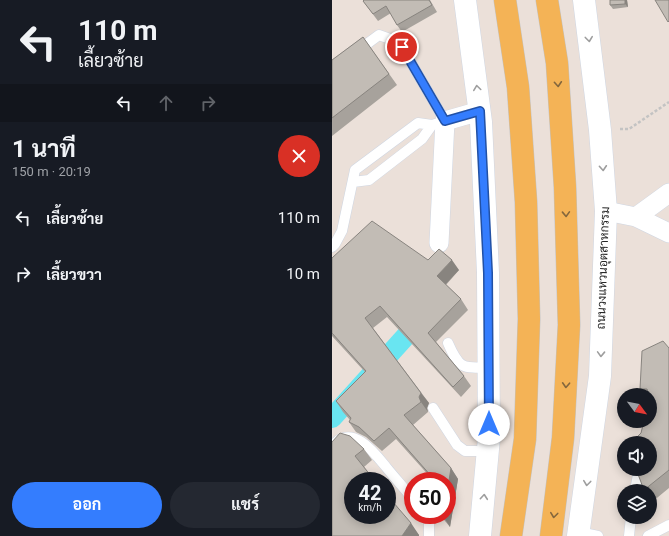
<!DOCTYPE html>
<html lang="th">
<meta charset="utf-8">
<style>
:root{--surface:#171b24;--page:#242831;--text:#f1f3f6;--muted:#9ea1a6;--accent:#347dfe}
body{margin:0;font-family:Roboto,Sarabun,sans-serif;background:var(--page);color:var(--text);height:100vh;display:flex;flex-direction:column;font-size:15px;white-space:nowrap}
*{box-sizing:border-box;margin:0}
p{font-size:13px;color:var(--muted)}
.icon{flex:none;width:22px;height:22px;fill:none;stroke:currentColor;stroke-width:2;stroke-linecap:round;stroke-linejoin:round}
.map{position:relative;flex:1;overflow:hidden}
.panel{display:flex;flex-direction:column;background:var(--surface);width:332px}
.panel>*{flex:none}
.top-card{background:#171b24;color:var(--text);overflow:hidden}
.needle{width:26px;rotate:122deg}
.controls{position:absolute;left:285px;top:388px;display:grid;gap:8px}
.controls a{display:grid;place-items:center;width:40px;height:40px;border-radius:50%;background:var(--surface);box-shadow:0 2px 10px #0003;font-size:20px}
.speed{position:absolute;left:12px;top:472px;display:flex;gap:8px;font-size:20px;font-weight:700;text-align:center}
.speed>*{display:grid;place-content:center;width:52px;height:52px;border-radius:50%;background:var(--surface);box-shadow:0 2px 10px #0003;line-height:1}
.speed small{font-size:10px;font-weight:400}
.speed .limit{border:6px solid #d22;background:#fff;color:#111}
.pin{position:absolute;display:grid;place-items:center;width:34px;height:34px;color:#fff;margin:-17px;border:2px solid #fff;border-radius:50%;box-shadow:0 1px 4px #0007}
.me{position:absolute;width:44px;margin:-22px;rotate:0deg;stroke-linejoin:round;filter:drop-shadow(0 0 3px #0008)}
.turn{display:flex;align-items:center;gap:14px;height:84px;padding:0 12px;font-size:18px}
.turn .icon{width:52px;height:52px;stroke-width:2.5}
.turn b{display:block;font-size:28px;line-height:34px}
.lanes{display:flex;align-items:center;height:38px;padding:0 12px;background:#0003;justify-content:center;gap:20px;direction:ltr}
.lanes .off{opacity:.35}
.round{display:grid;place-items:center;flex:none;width:42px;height:42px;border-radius:21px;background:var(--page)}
.overview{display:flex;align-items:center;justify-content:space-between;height:68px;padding:0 12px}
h1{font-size:24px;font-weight:700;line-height:30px}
.action{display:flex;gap:8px;margin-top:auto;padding:8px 12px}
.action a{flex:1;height:46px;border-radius:24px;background:var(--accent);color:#fff;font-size:16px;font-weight:700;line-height:46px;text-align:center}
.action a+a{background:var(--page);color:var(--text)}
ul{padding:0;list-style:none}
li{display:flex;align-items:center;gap:12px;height:56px;padding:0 12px}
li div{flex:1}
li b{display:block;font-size:15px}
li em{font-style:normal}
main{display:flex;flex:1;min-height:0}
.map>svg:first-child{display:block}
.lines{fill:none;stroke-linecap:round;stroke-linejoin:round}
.canal{stroke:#69e5f1;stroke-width:20}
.lane-casing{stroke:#cfd6e2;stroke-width:11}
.street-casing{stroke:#cfd6e2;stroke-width:20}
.secondary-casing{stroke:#cfd6e2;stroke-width:23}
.primary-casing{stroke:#c3c3c3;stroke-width:23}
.path{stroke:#c3c3c3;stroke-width:2.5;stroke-dasharray:3 2;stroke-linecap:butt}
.lane{stroke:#fff;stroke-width:10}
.street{stroke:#fff;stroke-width:19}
.secondary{stroke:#fff;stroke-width:22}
.primary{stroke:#f4b356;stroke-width:22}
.wall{fill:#a7a29c}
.shaded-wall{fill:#88847f}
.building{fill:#c2bcb5;stroke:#88847f}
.oneway{stroke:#9e9e9e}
.oneway2{stroke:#84673d}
.route-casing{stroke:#2251a5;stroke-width:10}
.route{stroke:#347dfe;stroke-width:7}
.labels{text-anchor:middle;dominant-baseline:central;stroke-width:3.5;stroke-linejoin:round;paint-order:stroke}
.street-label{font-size:12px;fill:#282828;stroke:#fff}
</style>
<main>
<section class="panel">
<div class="top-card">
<div class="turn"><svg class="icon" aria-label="left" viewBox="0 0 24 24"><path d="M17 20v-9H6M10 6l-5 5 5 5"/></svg><div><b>110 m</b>เลี้ยวซ้าย</div></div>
<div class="lanes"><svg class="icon" aria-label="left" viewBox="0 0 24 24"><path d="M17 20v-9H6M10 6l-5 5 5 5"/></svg><svg class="icon off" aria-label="ahead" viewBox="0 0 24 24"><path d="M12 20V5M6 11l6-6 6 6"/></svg><svg class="icon off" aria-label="right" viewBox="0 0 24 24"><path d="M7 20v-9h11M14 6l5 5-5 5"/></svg></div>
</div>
<div class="overview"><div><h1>1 นาที</h1><p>150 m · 20:19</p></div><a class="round" style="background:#d93025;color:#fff"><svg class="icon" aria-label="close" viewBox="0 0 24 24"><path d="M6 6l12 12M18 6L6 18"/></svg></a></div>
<ul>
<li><svg class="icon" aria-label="left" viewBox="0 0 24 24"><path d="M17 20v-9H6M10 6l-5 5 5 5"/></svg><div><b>เลี้ยวซ้าย</b></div><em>110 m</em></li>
<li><svg class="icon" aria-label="right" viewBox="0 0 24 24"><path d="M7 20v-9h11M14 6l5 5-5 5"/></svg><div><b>เลี้ยวขวา</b></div><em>10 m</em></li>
</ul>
<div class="action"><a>ออก</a><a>แชร์</a></div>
</section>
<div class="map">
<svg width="337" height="536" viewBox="0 0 337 536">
<rect width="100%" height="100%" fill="#ebe0d9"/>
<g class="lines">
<path class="canal" d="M 0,418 L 91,317"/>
<defs>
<path id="lane" d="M 21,182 L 37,180 L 90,139 L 100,125
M 0,247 L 3,244 L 10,231 L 23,170 L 86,123 L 100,125 L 113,121 L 70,47 L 58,39 L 47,35 L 24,52
M 116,343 C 127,368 130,369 157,367
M 101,408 L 125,445 L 133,451 L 156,451
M 0,446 C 20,423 42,452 54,467 C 63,478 72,488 81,499
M 303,491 L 307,469
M 94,515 L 97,521 L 97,536
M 247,532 L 266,536
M 297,536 L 299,517
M 316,536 L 337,525"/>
<path id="street" d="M 274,211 L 304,217 L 337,193
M 304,217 L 337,233
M 107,243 L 113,121 L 148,111"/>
<path id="secondary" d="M 133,0 L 149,122 L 156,273 L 157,438 L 148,536
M 246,536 L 268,376 L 274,211 L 268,130 L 252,0"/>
<path id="primary" d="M 173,0 L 186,87 L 194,202 L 197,319 L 193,439 L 179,536
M 215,0 L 225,63 L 233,187 L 237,325 L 231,438 L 219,536"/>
</defs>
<use href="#lane" class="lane-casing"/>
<use href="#street" class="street-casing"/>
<use href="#secondary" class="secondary-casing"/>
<use href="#primary" class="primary-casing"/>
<path class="path" d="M 288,129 L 297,129 L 337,102"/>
<use href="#lane" class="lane"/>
<use href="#street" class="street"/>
<use href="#secondary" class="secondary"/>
<use href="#primary" class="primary"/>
</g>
<path class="wall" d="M 32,0 L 98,0 L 105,12 L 70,32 L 65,25 L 59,13 L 46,21 L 31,1 Z
M 278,0 L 295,0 L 296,7 L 281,9 L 278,5 Z
M 31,37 L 65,85 L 0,136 L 0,60 Z
M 0,258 L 96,260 L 127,270 L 114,285 L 129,299 L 136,310 L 104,342 L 132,376 L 139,386 L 129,397 L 55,317 L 41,328 L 97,403 L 95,408 L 96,412 L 81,425 L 119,468 L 126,479 L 118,527 L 108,515 L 115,515 L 100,479 L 64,439 L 50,451 L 34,437 L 24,432 L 17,422 L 18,420 L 11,412 L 4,401 L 33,372 L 0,336 Z
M 337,348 L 337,488 L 320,502 L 318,499 L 318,491 L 312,491 L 312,490 L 309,433 L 318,395 L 312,395 L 308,389 Z
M 0,442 L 32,449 L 40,460 L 32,467 L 87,535 L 87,536 L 0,536 Z"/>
<path class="shaded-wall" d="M 293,0 L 295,0 L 296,7 L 293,4 Z
M 120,260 L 127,270 L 112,286 L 105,276 Z
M 89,393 L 97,403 L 95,408 L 96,412 L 89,402 L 87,397 Z
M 119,468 L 126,479 L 118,527 L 111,516 L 111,515 L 115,515 L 115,493 Z
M 79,523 L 87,535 L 87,536 L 70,536 Z"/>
<path class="building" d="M 32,0 L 97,0 L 100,5 L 65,25 L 54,6 L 41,14 L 31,1 Z
M 278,0 L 293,0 L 293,4 L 278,5 Z
M 323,0 L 337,0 L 337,21 L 336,22 Z
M 31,37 L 57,74 L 0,118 L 0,60 Z
M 40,221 L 96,260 L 107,249 L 120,260 L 105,276 L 129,299 L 96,333 L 132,376 L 121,387 L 48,306 L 33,318 L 89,393 L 87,397 L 89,402 L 72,415 L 119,468 L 115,493 L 115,481 L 100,481 L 100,477 L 57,428 L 42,441 L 27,427 L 17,422 L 19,418 L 4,401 L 34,371 L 0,333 L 0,258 Z
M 331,341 L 337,348 L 337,470 L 312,490 L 304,469 L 318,469 L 318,443 L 304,443 L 304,438 L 309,433 L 312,421 L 318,421 L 318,395 L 317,395 L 315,389 L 308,389 L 310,351 Z
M 8,433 L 18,436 L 32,449 L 23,456 L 43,481 L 21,481 L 21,515 L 55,515 L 55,495 L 79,523 L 70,536 L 0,536 L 0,442 Z"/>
<defs><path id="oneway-chevron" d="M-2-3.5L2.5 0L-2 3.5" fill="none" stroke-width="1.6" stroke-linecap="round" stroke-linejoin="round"/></defs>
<g class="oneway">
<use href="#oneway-chevron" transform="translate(257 39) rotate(83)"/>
<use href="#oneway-chevron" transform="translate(145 88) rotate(-98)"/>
<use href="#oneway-chevron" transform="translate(271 168) rotate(86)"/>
<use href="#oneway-chevron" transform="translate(269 354) rotate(92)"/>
<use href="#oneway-chevron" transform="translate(255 483) rotate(97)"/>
<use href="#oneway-chevron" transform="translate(152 497) rotate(-85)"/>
</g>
<g class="oneway2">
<use href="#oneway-chevron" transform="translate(226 84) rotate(86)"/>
<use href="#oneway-chevron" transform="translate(234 214) rotate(88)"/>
<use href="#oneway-chevron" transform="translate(234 385) rotate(93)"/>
<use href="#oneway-chevron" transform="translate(222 515) rotate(97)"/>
</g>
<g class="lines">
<defs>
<path id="route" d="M 70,47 L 113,121 L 148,111 L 156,273 L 157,424"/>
</defs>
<use href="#route" class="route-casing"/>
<use href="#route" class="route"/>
</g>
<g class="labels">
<g class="street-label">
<text transform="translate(271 268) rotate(-88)">ถนนวงแหวนอุตสาหกรรม</text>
</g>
</g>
</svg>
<div class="controls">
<a><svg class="needle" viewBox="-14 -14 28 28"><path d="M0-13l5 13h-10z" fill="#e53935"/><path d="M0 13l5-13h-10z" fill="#9ea1a6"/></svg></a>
<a><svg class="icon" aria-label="sound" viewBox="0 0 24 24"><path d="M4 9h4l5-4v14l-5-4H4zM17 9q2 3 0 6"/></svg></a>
<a><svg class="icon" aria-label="layers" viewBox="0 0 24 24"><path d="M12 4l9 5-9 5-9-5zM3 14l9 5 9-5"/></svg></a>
</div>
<div class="speed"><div>42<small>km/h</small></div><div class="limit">50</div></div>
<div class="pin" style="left:70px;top:47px;background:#d93025"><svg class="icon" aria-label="arrive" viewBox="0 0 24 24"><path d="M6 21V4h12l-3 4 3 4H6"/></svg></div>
<svg class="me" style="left:157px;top:424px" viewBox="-20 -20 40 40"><circle r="19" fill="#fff"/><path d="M0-13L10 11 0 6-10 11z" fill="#347dfe"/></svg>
</div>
</main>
